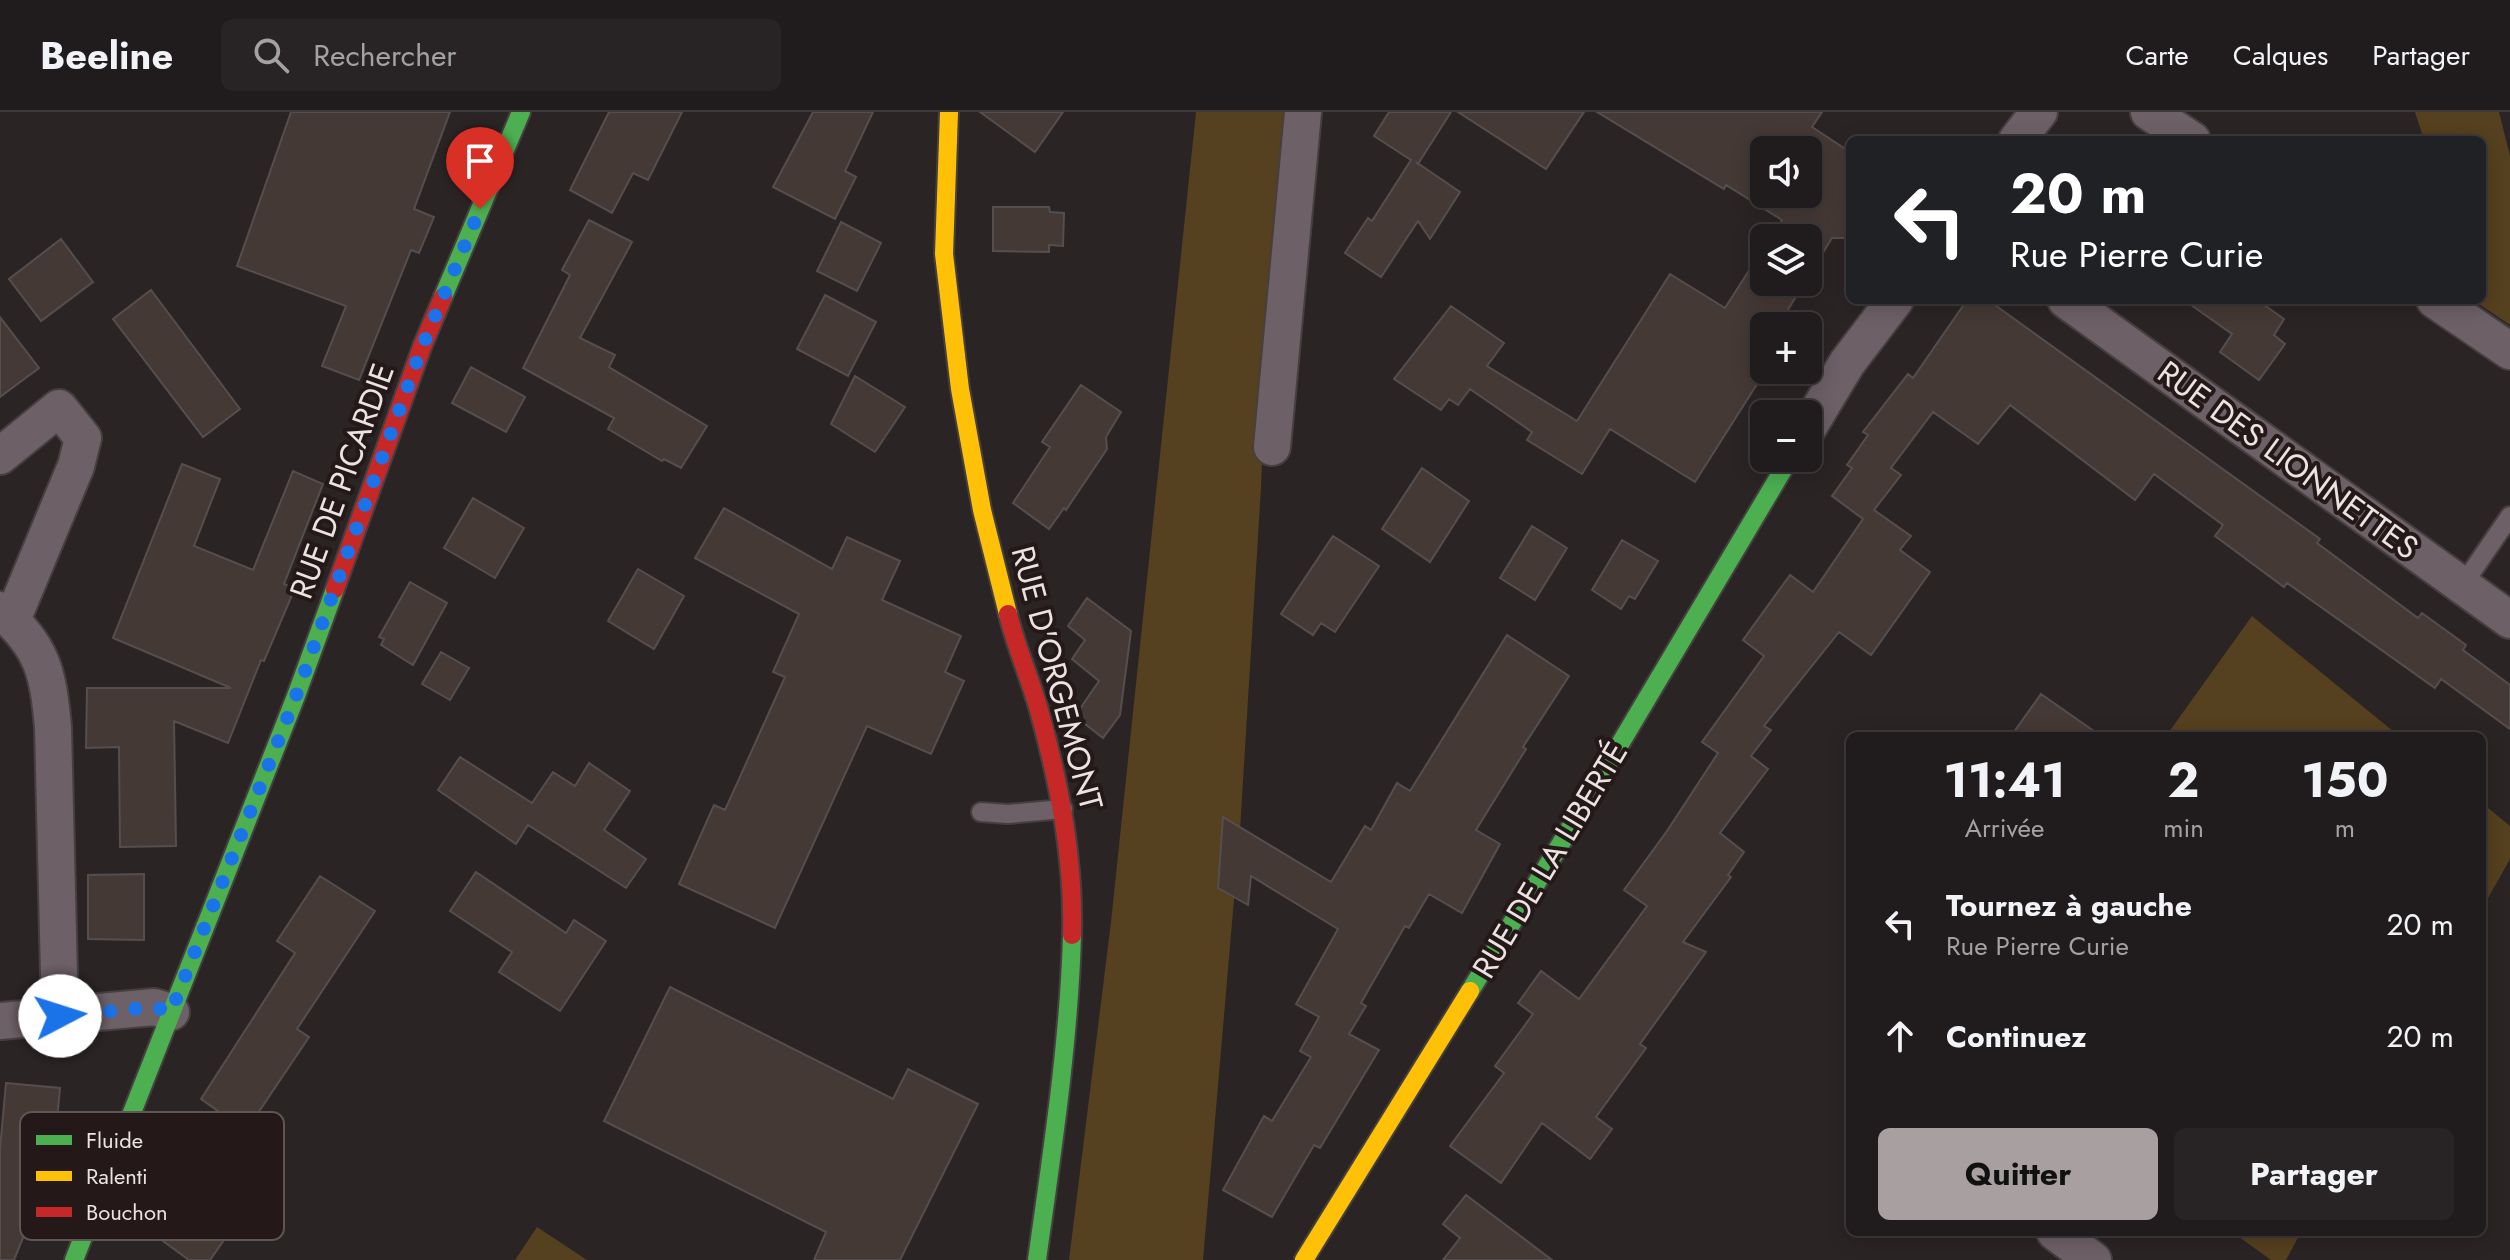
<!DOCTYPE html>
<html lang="fr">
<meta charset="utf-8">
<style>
:root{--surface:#201b1c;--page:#282425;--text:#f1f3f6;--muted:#a2a1a3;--line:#3d393b;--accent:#a8a0a0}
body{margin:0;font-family:Jost,sans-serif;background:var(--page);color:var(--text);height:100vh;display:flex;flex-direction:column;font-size:30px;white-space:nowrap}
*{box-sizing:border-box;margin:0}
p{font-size:26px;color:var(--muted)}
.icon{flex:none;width:44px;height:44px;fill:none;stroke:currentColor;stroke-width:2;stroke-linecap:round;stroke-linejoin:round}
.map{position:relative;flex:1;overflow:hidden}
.panel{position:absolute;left:1846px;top:620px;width:640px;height:504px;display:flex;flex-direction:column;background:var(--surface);border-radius:12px;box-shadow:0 4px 20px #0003,0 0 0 2px var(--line)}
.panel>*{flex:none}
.banner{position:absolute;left:1846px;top:24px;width:640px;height:168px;border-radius:12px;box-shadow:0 4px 20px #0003,0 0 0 2px var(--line);background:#202124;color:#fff;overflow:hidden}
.buttons{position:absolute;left:1750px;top:24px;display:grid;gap:16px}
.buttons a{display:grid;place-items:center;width:72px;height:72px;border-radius:12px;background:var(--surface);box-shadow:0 4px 20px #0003,0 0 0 2px var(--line);font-size:40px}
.pin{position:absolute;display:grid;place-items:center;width:68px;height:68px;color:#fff;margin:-82px -34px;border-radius:50% 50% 50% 0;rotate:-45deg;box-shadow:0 0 8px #0007}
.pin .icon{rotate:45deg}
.me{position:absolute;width:88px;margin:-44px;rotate:85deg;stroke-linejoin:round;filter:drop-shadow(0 0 6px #0008)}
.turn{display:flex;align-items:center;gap:28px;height:168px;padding:0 32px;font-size:36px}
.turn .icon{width:104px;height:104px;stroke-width:2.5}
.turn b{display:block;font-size:56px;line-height:68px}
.eta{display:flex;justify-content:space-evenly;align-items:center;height:136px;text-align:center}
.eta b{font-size:48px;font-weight:700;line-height:56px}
.primary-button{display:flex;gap:16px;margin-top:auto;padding:16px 32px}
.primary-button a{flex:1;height:92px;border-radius:12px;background:var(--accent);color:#111;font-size:32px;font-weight:700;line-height:92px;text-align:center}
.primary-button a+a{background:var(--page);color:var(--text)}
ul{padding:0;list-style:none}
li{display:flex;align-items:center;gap:24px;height:112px;padding:0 32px}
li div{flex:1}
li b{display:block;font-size:30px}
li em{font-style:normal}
header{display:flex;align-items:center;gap:48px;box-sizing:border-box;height:112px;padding:0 40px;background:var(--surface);border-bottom:2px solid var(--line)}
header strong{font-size:38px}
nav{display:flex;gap:44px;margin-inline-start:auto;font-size:28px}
.search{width:560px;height:72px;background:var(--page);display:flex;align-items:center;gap:20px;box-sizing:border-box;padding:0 28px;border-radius:12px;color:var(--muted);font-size:30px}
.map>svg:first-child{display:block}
.green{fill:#55401f}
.building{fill:#453935;stroke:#544f4e;stroke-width:2;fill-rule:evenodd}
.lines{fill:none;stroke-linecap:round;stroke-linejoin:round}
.lane-casing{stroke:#453f40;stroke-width:22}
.street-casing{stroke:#453f40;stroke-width:40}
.fast-casing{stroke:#453f40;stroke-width:22}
.slow-casing{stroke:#453f40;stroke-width:22}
.jam-casing{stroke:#453f40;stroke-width:22}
.lane{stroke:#6d6067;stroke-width:18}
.street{stroke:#6d6067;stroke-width:36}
.fast{stroke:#4caf50;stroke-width:18}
.slow{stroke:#ffc107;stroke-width:18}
.jam{stroke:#c62828;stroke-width:18}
.route{stroke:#1a73e8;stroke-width:14;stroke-dasharray:0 25.2}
.labels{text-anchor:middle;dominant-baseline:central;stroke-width:8;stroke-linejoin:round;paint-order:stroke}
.street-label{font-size:32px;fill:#ebe2e2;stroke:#241819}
.key{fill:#241819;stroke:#605555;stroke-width:2}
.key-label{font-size:22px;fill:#ebe2e2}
</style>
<header>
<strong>Beeline</strong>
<div class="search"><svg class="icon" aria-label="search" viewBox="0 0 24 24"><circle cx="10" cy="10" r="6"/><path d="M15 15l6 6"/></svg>Rechercher</div>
<nav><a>Carte</a><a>Calques</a><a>Partager</a></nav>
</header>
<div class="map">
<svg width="2510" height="1148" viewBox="0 0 2510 1148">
<rect width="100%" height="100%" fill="#2b2425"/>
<path class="green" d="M 1196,0 L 1288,0 L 1271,132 L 1261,376 L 1240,718 L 1203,1148 L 1069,1148 L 1111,810 Z
M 2415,0 L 2499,0 L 2510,44 L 2510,213 L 2473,188 L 2482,188 L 2482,28 L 2424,28 Z
M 2252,504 L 2399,624 L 2166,624 Z
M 2482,691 L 2510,714 L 2510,747 L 2482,797 Z
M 537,1115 L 587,1148 L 515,1148 Z
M 2232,1120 L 2301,1120 L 2286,1148 L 2271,1148 Z"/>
<path class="building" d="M 291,0 L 450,0 L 414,97 L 434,105 L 419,141 L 411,138 L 359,268 L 322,254 L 346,194 L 237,154 Z
M 609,0 L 682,0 L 648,68 L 633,61 L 612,101 L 570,78 Z
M 813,0 L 873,0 L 845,59 L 856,65 L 835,107 L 773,75 Z
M 980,0 L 1063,0 L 1035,40 Z
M 1389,0 L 1451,0 L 1418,52 L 1416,50 L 1460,80 L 1430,127 L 1418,109 L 1381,165 L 1345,141 L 1368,106 L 1372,109 L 1411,48 L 1374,24 Z
M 1458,0 L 1584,0 L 1546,57 Z
M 1597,0 L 1822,0 L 1812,15 L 1850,40 L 1850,126 L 1832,126 L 1808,165 L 1808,126 L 1770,126 L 1782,108 L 1726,73 L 1724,77 ZM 1764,38 L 1808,38 L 1808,82 L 1764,82 Z
M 993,95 L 1049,95 L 1050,100 L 1064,101 L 1063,134 L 1049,133 L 1049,140 L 993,139 Z
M 589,108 L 632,130 L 580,226 L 615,243 L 609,255 L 707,314 L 681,356 L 664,347 L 662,349 L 608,317 L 614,306 L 523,256 L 570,163 L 562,158 Z
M 841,110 L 881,131 L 857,179 L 817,159 Z
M 61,127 L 93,170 L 41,209 L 9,167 Z
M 1764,135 L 1764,170 L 1805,170 L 1778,214 L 1764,214 L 1764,237 L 1751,258 L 1766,258 L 1695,370 L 1610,317 L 1582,362 L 1527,328 L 1532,320 L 1470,277 L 1458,293 L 1449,287 L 1441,298 L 1394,267 L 1451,194 L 1504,231 L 1487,254 L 1577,309 L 1670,162 L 1725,196 Z
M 151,178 L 240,297 L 203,325 L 113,207 Z
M 825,183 L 876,210 L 848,264 L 797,237 Z
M 1967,188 L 1988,188 L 2320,427 L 2317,431 L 2418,506 L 2422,501 L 2466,533 L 2463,538 L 2510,573 L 2510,617 L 2441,567 L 2435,576 L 2287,471 L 2284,475 L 2215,424 L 2223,413 L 2154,362 L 2135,388 L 2010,293 L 1978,332 L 1933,300 L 1891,356 L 1901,363 L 1874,398 L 1911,424 L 1900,438 L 1930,460 L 1871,543 L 1839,520 L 1764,614 L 1771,618 L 1751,644 L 1768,657 L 1720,721 L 1744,740 L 1728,763 L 1731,765 L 1683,830 L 1706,840 L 1640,932 L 1646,936 L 1596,1005 L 1612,1017 L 1590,1047 L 1542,1011 L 1501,1071 L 1450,1034 L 1504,961 L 1495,954 L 1533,902 L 1518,891 L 1541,859 L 1579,887 L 1647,794 L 1624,778 L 1667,719 L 1718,641 L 1702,630 L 1764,544 L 1743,528 L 1790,463 L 1813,480 L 1863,407 L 1832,384 L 1852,356 L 1847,353 L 1868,323 L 1863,320 L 1908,262 L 1913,266 Z
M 2184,188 L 2257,188 L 2284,207 L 2274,223 L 2285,232 L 2259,268 L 2220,240 L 2232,222 Z
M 0,205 L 39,256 L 0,285 Z
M 471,255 L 525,285 L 506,320 L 452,291 Z
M 855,264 L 905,295 L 875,340 L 831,312 Z
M 1081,273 L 1121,300 L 1106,325 L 1107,337 L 1066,398 L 1064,396 L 1049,417 L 1013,391 L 1050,335 L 1042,330 Z
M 182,352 L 220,367 L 194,434 L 253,458 L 293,359 L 323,372 L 284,472 L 295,476 L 264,549 L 261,548 L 228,631 L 174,609 L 176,734 L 120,735 L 119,635 L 86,636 L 87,576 L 231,576 L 113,526 Z
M 1422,356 L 1469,389 L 1430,450 L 1382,417 Z
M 473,386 L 524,416 L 495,466 L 444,436 Z
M 724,396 L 832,457 L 847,425 L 900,449 L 882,488 L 961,524 L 945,560 L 964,569 L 931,642 L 867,614 L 775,816 L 679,772 L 714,693 L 725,698 L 785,565 L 773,560 L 799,502 L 695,446 Z
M 1532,414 L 1567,436 L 1535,488 L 1500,466 Z
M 1333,424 L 1379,454 L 1335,520 L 1321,511 L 1313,523 L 1281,502 Z
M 1622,428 L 1658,449 L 1635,487 L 1629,484 L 1621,497 L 1592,478 Z
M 638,457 L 684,484 L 654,537 L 608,509 Z
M 410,470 L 447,491 L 413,553 L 381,533 L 384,527 L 379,525 Z
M 1087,486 L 1131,519 L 1120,603 L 1103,626 L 1075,604 L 1099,569 L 1072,547 L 1085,528 L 1068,514 Z
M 1507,523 L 1569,564 L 1523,635 L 1526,637 L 1476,718 L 1500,732 L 1462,801 L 1429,782 L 1409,816 L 1405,814 L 1361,891 L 1366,894 L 1349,922 L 1379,938 L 1320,1036 L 1314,1033 L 1272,1105 L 1223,1078 L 1264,1004 L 1272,1009 L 1311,945 L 1300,939 L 1319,905 L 1296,892 L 1338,817 L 1251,764 L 1248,793 L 1218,776 L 1223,705 L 1331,770 L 1365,714 L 1371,718 L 1397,671 L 1410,679 Z
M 441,540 L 469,556 L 450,588 L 422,572 Z
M 2041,582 L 2101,624 L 2011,624 Z
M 460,645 L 532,691 L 553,660 L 575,674 L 589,651 L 630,679 L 604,718 L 646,747 L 626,776 L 528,713 L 516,732 L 438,678 Z
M 476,760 L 566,821 L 574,808 L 606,829 L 560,899 L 499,860 L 512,840 L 450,799 Z
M 144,762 L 144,828 L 88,827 L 88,763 Z
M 320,764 L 375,799 L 297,917 L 309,925 L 246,1019 L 201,987 L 295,841 L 277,829 Z
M 670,875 L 893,987 L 908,957 L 978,992 L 900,1148 L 814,1148 L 826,1120 L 604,1009 Z
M 6,971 L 60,976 L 53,1052 L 14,1148 L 0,1148 L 0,1037 Z
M 186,1072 L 238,1108 L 210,1148 L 189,1148 L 152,1121 Z
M 1466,1083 L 1552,1148 L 1443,1148 L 1460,1126 L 1443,1112 Z"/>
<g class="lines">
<defs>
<path id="lane" d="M 2462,474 L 2510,404
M 981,700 L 1008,702 L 1063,697"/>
<path id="street" d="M 2149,0 L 2192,28
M 2017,28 L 2039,0
M 2066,188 L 2510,508
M 2435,188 L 2510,239
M 1808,316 L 1847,251 L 1895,188
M 1272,335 L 1303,0
M 0,344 L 59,296 L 83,326 L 76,354 L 12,508
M 0,498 C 43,535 48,561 53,615 L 60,904
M 0,909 L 154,895 L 171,900
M 2055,1120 L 2093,1148"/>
<path id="fast" d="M 443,185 L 521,0
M 1470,879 L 1560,733 L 1790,346
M 74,1148 L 296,584 L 335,477
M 1037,1148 C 1052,1040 1069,932 1072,823"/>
<path id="slow" d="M 949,0 L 944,142 L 960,277 L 982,398 L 1008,502
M 1304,1148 L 1470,879"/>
<path id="jam" d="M 335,477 L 422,235 L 443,185
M 1008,502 C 1016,536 1031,568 1040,602 C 1060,675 1074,748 1072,823"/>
</defs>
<use href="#lane" class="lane-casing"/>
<use href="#street" class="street-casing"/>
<use href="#fast" class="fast-casing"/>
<use href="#slow" class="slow-casing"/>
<use href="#jam" class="jam-casing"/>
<use href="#lane" class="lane"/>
<use href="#street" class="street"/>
<use href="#fast" class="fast"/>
<use href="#slow" class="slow"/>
<use href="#jam" class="jam"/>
</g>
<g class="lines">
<path class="route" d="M 60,904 L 154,895 L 171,900 L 296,584 L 422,235 L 480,97"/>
</g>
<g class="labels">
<g class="street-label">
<text transform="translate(2288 348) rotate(36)">RUE DES LIONNETTES</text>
<text transform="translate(342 369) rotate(-70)">RUE DE PICARDIE</text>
<text transform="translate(1057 566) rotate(75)">RUE D'ORGEMONT</text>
<text transform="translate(1550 748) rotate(-59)">RUE DE LA LIBERTÉ</text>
</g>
</g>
<rect x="20" y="1000" width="264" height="128" rx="12" class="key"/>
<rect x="36" y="1023" width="36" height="10" fill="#4caf50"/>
<rect x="36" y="1059" width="36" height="10" fill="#ffc107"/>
<rect x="36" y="1095" width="36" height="10" fill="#c62828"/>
<g class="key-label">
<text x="86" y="1036">Fluide</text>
<text x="86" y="1072">Ralenti</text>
<text x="86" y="1108">Bouchon</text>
</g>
</svg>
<div class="buttons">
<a><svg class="icon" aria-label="sound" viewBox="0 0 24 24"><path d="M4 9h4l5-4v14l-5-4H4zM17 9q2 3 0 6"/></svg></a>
<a><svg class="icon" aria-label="layers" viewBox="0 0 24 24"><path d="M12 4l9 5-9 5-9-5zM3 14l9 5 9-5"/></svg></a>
<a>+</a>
<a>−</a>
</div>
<div class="pin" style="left:480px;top:97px;background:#d93025"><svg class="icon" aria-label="arrive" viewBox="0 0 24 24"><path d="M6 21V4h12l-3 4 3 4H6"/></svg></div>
<svg class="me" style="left:60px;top:904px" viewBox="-20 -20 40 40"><circle r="19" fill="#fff"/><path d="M0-13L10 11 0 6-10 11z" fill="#1a73e8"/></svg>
<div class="banner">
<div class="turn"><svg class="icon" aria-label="left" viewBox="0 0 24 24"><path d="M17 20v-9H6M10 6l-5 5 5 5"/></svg><div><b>20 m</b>Rue Pierre Curie</div></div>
</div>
<section class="panel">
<div class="eta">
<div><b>11:41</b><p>Arrivée</p></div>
<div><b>2</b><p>min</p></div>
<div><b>150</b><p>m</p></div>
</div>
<ul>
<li><svg class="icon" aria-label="left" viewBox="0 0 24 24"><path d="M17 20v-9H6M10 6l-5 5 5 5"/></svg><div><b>Tournez à gauche</b><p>Rue Pierre Curie</p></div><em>20 m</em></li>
<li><svg class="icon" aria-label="ahead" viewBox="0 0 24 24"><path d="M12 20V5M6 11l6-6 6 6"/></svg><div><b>Continuez</b></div><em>20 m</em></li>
</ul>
<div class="primary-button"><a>Quitter</a><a>Partager</a></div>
</section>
</div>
